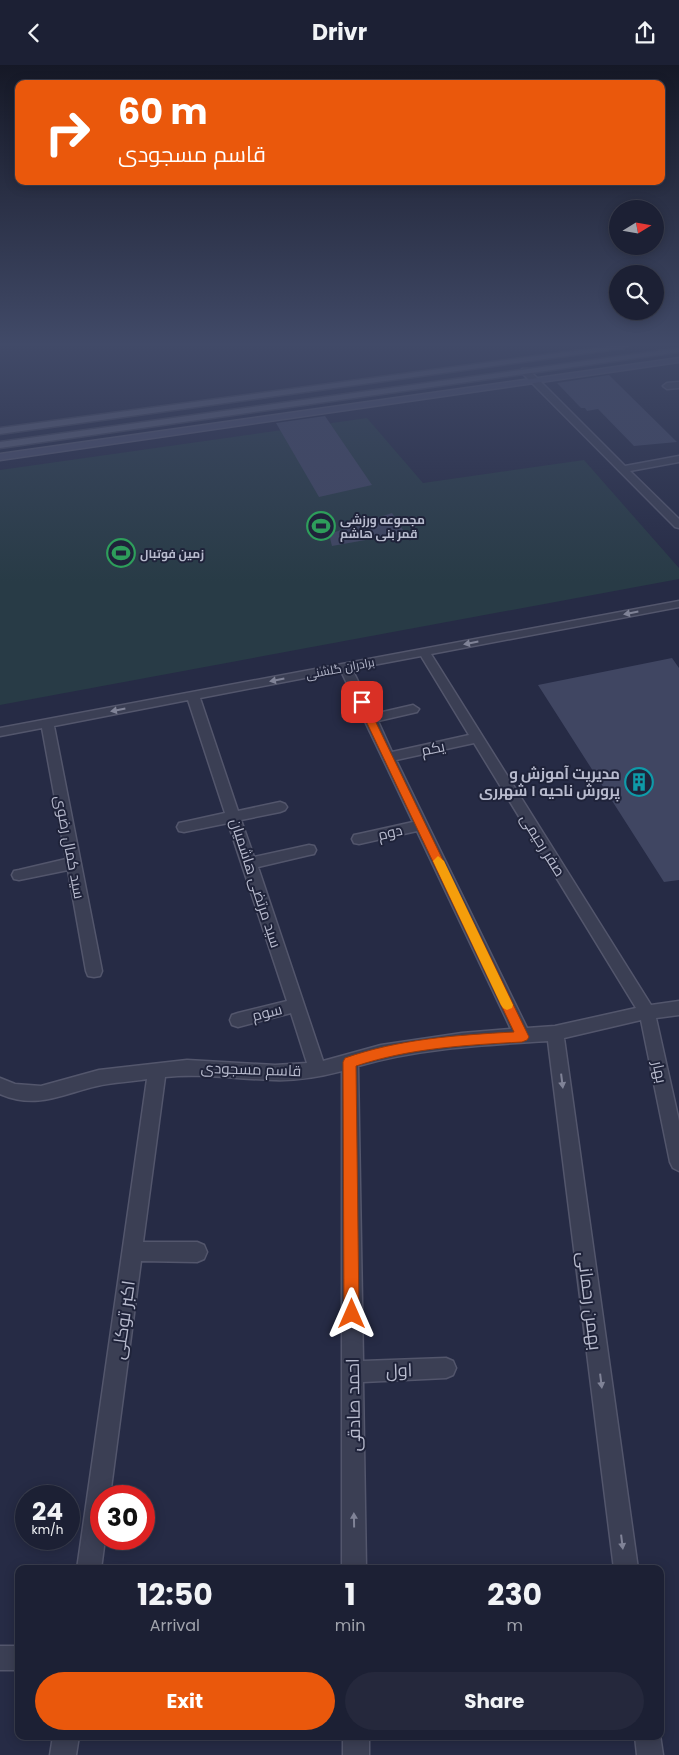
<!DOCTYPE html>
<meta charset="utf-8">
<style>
:root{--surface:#1c2034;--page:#25283c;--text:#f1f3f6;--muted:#a0a3ac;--line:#3a3e4f;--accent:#ea580c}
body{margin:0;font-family:Poppins,Cairo,sans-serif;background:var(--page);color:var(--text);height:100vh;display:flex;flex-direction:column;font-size:19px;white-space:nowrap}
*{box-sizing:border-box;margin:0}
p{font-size:16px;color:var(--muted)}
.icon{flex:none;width:28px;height:28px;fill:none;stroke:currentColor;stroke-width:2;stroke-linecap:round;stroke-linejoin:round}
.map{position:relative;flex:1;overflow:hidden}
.drawer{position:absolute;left:15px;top:1500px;width:649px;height:175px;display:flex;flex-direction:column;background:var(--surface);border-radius:10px;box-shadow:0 2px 12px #0003,0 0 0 1px var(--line)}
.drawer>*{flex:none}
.hud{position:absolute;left:15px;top:15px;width:650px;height:105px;border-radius:10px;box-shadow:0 2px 12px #0003,0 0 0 1px var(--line);background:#ea580c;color:#fff;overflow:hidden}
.needle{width:32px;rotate:79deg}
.buttons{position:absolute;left:609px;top:135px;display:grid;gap:10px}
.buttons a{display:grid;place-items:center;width:55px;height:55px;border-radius:50%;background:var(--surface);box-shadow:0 2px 12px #0003,0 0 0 1px var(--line);font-size:25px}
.speed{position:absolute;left:15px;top:1420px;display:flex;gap:10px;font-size:25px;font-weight:700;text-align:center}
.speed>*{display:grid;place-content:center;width:65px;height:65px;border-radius:50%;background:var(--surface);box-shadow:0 2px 12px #0003,0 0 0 1px var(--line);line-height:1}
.speed small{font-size:12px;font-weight:400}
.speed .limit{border:8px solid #d22;background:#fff;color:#111}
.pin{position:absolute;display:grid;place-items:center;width:42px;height:42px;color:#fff;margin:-21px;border-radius:10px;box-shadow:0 2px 8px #0006}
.me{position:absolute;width:55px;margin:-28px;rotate:0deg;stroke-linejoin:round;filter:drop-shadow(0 0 4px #0008)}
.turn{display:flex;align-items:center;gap:18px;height:105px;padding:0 20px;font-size:22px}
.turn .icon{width:65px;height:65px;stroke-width:2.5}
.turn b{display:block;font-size:35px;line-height:42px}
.eta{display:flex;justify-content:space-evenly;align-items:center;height:85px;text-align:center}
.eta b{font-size:30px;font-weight:700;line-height:35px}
.primary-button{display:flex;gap:10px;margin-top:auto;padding:10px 20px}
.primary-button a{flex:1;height:58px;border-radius:30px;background:var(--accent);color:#fff;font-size:20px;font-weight:700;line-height:58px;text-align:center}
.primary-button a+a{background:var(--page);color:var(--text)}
header{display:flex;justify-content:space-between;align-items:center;height:65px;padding:0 20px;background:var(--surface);font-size:22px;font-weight:700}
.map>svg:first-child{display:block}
.green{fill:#283b46}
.building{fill:#404662}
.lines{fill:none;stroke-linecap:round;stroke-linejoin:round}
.street-casing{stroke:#53566c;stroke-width:3}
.secondary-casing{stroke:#53566c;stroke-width:3}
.primary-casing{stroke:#41455b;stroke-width:3}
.street{fill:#3b3f54;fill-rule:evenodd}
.secondary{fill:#484c68;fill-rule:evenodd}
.primary{fill:#595d74;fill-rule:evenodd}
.oneway{fill:#808397}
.route{fill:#ea580c;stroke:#983908}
.slow{fill:#f59e0b}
.labels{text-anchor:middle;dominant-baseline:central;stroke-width:4;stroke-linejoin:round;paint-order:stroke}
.far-poi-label{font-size:12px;font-weight:bold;fill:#b8bbce;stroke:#1f233a;text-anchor:start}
.far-street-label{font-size:12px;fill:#b8bbce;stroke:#1f233a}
.street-label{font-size:15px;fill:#b8bbce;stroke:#1f233a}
.poi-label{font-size:15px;font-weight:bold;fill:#b8bbce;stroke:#1f233a;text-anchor:end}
.near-street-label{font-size:18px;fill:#b8bbce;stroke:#1f233a}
</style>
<header><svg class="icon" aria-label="back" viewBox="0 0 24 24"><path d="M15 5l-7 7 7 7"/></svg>Drivr<svg class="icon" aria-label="share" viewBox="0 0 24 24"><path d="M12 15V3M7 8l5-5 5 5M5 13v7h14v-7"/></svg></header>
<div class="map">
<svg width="679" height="1690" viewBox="0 0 679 1690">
<rect width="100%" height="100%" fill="#262b45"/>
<path class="green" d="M 367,353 L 423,418 L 584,395 L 679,503 L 679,514 L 0,640 L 0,405 Z"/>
<path class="building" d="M 609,310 L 677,377 L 634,381 L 598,344 L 587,346 L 585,343 L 581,343 L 557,318 Z
M 325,351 L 372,420 L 319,432 L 276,358 Z
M 392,448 L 405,468 L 332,481 L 329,469 Z
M 672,593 L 679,603 L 679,815 L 664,817 L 538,620 Z"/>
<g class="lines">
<defs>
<path id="street" d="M 522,304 L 528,304 L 625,401 L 679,391 L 679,397 L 630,406 L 679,454 L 679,463 L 675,462 L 522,308 Z
M 679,317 L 679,323 L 667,324 L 663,321 L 667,318 Z
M 679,536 L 679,542 L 431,589 L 651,940 L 679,936 L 679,950 L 656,953 L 679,1056 L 679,1106 L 673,1103 L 670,1097 L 641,955 L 564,973 L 638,1504 L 614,1504 L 548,976 C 485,980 420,983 358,1001 L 363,1296 L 446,1293 L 453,1296 L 456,1303 L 453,1310 L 446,1313 L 363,1317 L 366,1504 L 342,1504 L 342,1006 C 319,1012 296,1016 273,1015 C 237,1014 201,1008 165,1012 L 143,1177 L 197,1177 L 204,1180 L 207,1187 L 204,1194 L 197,1197 L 141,1196 L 110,1431 L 101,1431 L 101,1474 L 105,1474 L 101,1504 L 77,1504 L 147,1014 C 131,1017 114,1017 97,1021 C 62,1029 37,1045 0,1029 L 0,1013 L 15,1019 L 41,1021 L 99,1005 L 187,995 L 275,1000 L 307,998 L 291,948 L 238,962 L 232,960 L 230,955 L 232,950 L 238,948 L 287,936 L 228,758 L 184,767 L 179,766 L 177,762 L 179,758 L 184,757 L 225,748 L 188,635 L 54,661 L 102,906 L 100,911 L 94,912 L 88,911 L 86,906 L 68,805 L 19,815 L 14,814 L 12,810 L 14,806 L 19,805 L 66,794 L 42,663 L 0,671 L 0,663 ZM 421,591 L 469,670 L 392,687 L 378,656 L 417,647 L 419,644 L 413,640 L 374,649 L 352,604 ZM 341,606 L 413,757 L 359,769 L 354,770 L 352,774 L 354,778 L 359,779 L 417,766 L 511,964 L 462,968 L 381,980 L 323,996 L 258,802 L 309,790 L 314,789 L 316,785 L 314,781 L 309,780 L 254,792 L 241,755 L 280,747 L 285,745 L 287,742 L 285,739 L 280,737 L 238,746 L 200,633 ZM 474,678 L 636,943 L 555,961 L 527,963 L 396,695 Z
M 0,1581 L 19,1581 L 19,1605 L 0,1605 Z
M 660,1670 L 663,1690 L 637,1690 L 635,1671 L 660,1671 Z
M 53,1671 L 79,1671 L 76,1690 L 50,1690 Z
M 343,1671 L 369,1671 L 369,1690 L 343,1690 Z"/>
<path id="secondary" d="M 679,293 L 679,297 L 0,395 L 0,389 Z"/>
<path id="primary" d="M 611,281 L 629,281 L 625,283 L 0,369 L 0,363 Z
M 679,283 L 679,287 L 0,383 L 0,377 Z"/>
</defs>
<use href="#street" class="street-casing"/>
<use href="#secondary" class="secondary-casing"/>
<use href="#primary" class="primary-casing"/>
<use href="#street" class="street"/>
<use href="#secondary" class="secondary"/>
<use href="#primary" class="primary"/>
</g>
<defs><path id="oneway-solid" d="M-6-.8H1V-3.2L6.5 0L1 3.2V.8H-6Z" transform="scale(1.25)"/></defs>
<g class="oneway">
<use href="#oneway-solid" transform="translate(631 548) rotate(169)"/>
<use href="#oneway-solid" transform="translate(471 578) rotate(169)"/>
<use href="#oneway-solid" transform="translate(277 615) rotate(169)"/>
<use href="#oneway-solid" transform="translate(118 645) rotate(169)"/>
<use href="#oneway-solid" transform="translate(562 1016) rotate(83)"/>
<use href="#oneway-solid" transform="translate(601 1316) rotate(83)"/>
<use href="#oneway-solid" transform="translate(354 1455) rotate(-91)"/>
<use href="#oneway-solid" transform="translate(622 1477) rotate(83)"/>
</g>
<linearGradient id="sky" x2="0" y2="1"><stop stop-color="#151826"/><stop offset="0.54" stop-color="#414a68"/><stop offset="1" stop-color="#414a68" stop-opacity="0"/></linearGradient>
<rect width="679" height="517" fill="url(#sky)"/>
<path class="route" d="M 362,634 L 366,637 L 529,972 L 527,975 L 522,977 C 467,980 410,983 356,1001 L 359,1249 L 357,1254 L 352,1256 L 346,1254 L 344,1249 L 343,997 L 345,993 C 399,974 457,970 514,967 L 357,637 Z"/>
<path class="slow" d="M 438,791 L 444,796 L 513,940 L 512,943 L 507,945 L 503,943 L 501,940 L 433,796 Z"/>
<defs>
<symbol id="stadium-ring" viewBox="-11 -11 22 22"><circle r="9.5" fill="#1f233a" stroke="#2e9e5b" stroke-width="1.5"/><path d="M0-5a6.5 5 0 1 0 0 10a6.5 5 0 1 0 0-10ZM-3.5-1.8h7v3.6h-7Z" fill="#2e9e5b"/></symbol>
<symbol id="building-ring" viewBox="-11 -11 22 22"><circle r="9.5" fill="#1f233a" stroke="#0f9aa8" stroke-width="1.5"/><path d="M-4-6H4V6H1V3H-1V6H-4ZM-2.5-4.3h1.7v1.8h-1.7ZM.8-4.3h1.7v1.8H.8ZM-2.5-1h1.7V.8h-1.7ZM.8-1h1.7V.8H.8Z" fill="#0f9aa8"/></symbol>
</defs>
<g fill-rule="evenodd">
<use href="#stadium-ring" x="305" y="445" width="32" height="32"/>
<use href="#stadium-ring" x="105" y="472" width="32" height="32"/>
<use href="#building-ring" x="623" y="701" width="32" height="32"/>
</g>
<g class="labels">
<g class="far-poi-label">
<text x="340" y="454">مجموعه ورزشی<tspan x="340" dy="14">قمر بنی هاشم</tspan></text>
<text x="140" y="488">زمین فوتبال</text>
</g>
<g class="far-street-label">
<text transform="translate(340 603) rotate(-11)">برادران گلشنی</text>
</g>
<g class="street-label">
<text transform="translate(433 683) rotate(-12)">یکم</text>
<text transform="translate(390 767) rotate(-13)">دوم</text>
<text transform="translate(543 780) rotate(58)">صفر رحیمی</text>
<text transform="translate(70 782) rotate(79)">سید کمال رضوی</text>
<text transform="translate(256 818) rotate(72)">سید مرتضی هاشمیان</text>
<text transform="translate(267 947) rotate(-14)">سوم</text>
<text transform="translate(251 1004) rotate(2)">قاسم مسجودی</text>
<text transform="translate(660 1007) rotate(78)">بهار</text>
</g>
<g class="poi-label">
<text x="620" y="708">مدیریت آموزش و<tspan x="620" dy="17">پرورش ناحیه ۱ شهرری</tspan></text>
</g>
<g class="near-street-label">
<text transform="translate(590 1236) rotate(83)">بهمن رحمانی</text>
<text transform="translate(123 1255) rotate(-82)">اکبر توکلی</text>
<text transform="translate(399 1305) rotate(-2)">اول</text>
<text transform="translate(353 1340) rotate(-91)">احمد صادقی</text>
</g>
</g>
</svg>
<div class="buttons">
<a><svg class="needle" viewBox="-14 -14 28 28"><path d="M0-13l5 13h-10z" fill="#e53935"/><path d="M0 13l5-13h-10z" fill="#a0a3ac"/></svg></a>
<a><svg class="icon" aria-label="search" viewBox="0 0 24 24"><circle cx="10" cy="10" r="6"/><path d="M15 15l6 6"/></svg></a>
</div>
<div class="speed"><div>24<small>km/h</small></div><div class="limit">30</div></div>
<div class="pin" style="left:362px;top:637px;background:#d93025"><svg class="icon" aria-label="arrive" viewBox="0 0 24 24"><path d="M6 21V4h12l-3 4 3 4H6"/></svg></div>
<svg class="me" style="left:352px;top:1249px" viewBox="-20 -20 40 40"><path d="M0-17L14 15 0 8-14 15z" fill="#ea580c" stroke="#fff" stroke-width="4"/></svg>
<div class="hud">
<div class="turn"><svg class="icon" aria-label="right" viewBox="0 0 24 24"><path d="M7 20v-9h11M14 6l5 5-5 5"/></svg><div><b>60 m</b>قاسم مسجودی</div></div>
</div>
<section class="drawer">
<div class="eta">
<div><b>12:50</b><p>Arrival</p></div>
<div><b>1</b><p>min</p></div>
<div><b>230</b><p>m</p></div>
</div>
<div class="primary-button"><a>Exit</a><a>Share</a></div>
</section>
</div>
